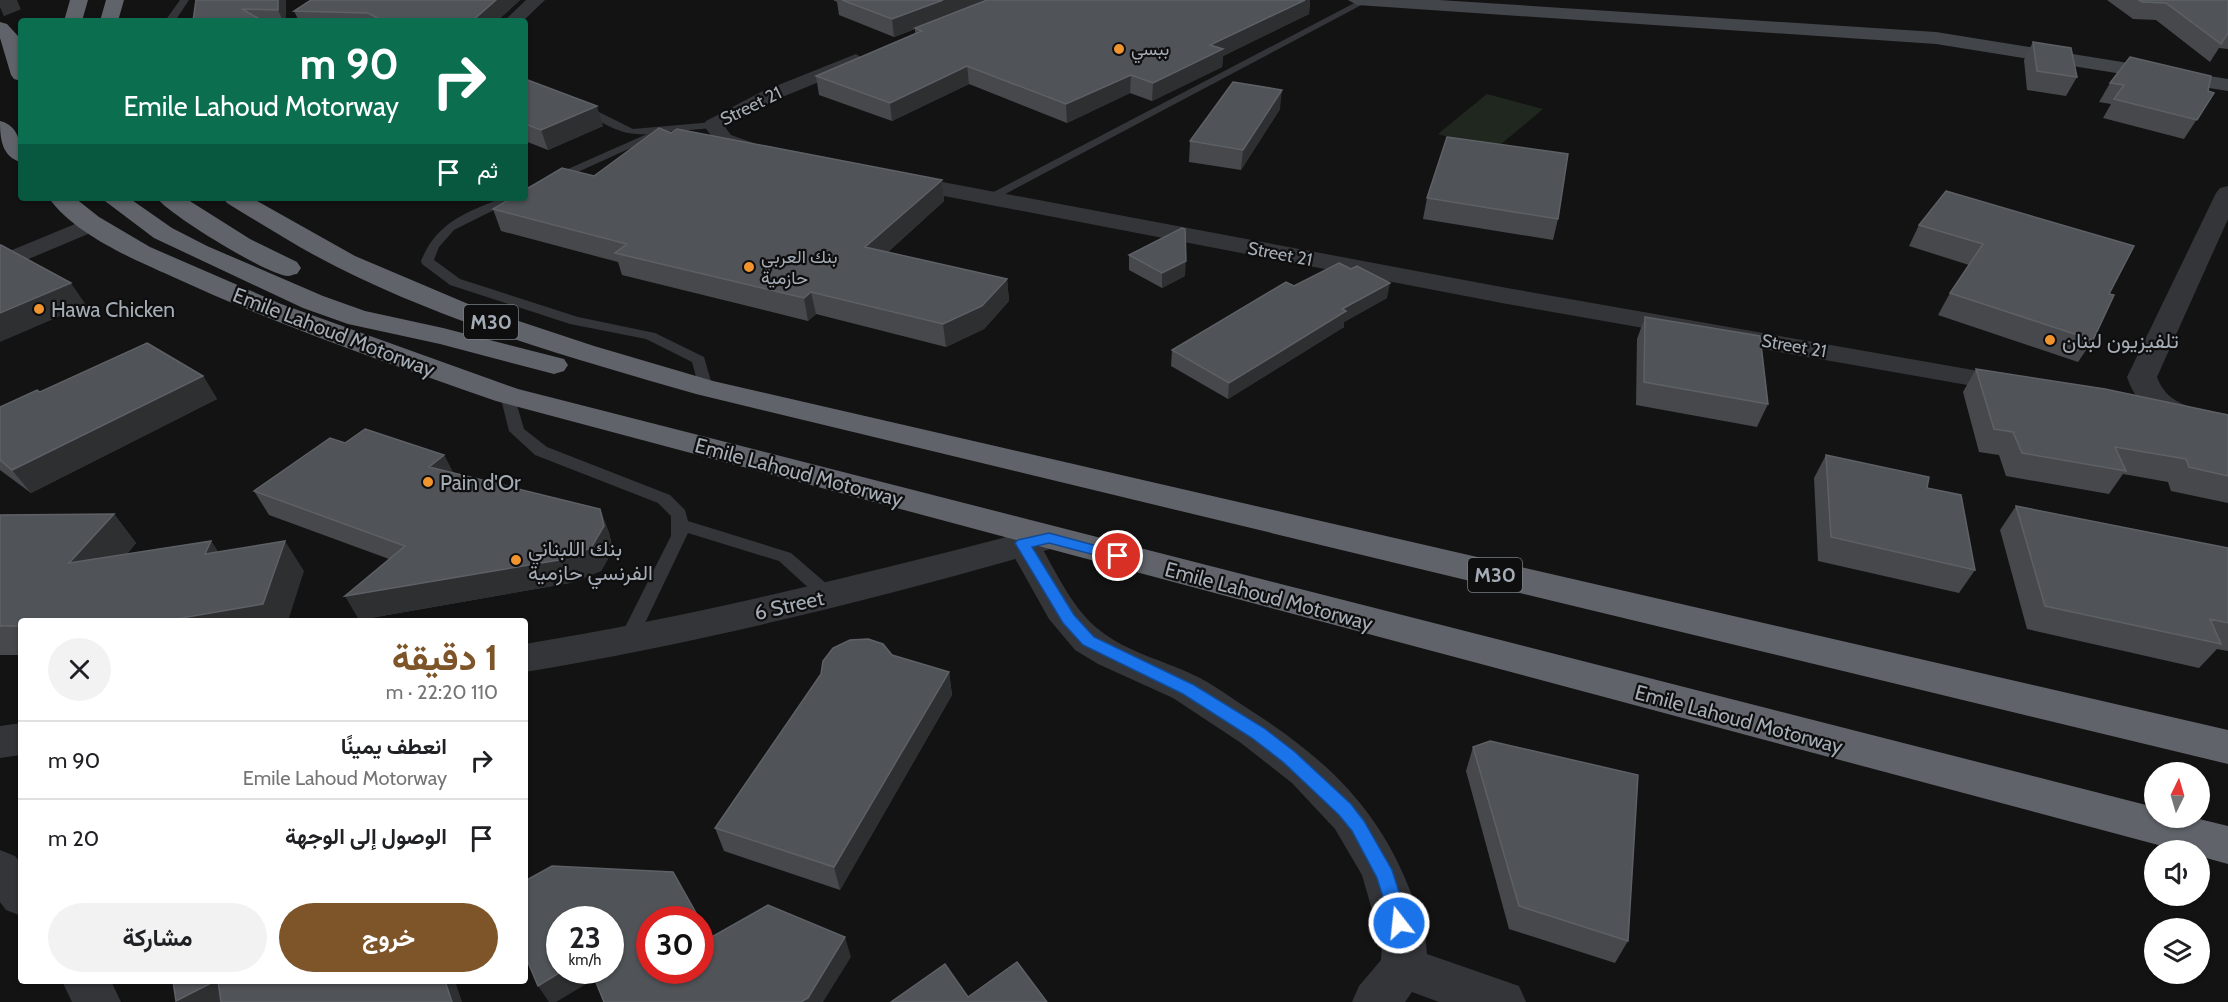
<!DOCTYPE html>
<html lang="ar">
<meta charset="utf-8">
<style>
:root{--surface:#fff;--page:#f2f2f2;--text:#202124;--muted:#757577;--line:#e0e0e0;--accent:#7e5529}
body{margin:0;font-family:Cabin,Vazirmatn,sans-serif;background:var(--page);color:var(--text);direction:rtl;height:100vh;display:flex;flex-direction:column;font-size:22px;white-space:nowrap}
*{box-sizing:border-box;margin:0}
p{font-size:20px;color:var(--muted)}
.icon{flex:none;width:33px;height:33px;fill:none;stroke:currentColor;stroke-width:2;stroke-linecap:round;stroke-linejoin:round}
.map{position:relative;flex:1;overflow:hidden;direction:ltr}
.sheet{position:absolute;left:18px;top:618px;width:510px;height:366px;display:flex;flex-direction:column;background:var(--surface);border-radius:6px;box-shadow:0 2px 4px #0004;direction:rtl}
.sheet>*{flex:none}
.guide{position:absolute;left:18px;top:18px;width:510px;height:183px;border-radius:6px;box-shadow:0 2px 4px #0004;direction:rtl;background:#0b6e4f;color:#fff;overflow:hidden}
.needle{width:39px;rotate:5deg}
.buttons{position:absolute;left:2144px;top:762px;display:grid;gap:12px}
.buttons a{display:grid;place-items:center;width:66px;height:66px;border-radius:50%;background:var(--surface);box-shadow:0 2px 4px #0004;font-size:30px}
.speed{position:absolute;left:546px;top:906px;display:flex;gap:12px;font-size:30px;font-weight:700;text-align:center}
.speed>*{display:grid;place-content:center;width:78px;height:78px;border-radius:50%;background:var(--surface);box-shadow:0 2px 4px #0004;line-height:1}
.speed small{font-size:15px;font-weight:400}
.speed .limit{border:9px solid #d22;background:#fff;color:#111}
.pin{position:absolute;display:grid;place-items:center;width:51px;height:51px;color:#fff;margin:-26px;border:3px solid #fff;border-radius:50%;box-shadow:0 2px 6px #0007}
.me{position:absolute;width:66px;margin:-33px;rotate:344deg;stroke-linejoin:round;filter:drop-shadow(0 0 4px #0008)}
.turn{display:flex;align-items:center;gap:21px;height:126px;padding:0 30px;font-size:27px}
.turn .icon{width:78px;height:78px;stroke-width:2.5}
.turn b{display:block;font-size:42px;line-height:51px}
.then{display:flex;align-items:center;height:57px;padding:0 30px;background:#0003;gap:12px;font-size:22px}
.round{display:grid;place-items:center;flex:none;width:63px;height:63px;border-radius:32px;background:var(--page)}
.overview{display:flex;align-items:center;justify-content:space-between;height:102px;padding:0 30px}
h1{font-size:36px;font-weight:700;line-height:45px;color:var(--accent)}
.primary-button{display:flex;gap:12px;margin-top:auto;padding:12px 30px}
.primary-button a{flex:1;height:69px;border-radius:36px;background:var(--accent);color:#fff;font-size:24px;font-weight:700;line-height:69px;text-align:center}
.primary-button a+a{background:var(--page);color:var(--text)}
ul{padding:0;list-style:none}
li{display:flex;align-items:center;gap:18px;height:78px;padding:0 30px;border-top:2px solid var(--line)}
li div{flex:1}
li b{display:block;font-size:22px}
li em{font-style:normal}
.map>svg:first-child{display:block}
.green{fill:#1f271f}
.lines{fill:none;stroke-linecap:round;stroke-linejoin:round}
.motorway-tunnel{stroke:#303234;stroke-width:20;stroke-dasharray:20 10;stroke-linecap:butt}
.service{fill:#343539;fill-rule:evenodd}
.minor{fill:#343539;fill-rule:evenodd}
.tertiary{fill:#343539;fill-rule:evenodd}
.secondary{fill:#424549;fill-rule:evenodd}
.motorway{fill:#60646a;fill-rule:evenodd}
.wall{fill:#46484c}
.shaded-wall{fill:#2d2f31}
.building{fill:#505357;stroke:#5d6166;stroke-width:1.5}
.route{fill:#1a73e8;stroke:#114b97;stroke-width:1.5}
.poi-dot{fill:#f0942f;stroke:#0e0e0f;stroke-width:2}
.labels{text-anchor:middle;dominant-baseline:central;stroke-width:4.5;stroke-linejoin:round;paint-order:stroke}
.far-poi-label{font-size:18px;fill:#a4acb5;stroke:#0e0e0f;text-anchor:start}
.far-street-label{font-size:18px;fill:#a4acb5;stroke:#0e0e0f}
.shield{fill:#0e0e0f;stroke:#777d83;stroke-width:1.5}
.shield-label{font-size:20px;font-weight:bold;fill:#a4acb5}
.poi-label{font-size:21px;fill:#a4acb5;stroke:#0e0e0f;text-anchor:start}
.street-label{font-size:21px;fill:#a4acb5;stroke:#0e0e0f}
</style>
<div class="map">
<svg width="2228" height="1002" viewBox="0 0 2228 1002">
<rect width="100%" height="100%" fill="#131314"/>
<path class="green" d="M 1487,94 L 1543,109 L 1494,150 L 1438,134 Z"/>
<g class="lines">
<path class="motorway-tunnel" d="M 0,7 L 17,0"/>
<path class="service" d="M 180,0 L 189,0 L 175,21 L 165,21 Z
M 1360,0 L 1369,1 L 992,201 L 982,198 Z
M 587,110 L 595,110 L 633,129 L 713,122 L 718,125 L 713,128 L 666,132 L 525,196 L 525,188 L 647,134 C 623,136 608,126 587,114 Z
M 502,198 L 518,198 L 454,230 L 439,247 L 434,260 L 460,279 L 578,317 L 655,333 L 704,357 L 713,388 L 711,391 L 701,391 L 699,388 L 692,362 L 646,339 L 570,324 L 450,285 L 422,264 L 421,261 C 436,223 466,212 502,198 Z
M 507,391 L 514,395 L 524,429 L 547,447 L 670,495 L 685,510 L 688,521 L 791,553 L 835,591 L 838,596 L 835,601 L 823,601 L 779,561 L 688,533 L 634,646 L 620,646 L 618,641 L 671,536 L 671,516 L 658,503 L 535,455 L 509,431 L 500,395 Z"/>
<path class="minor" d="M 526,0 L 545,0 L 523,21 L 504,21 Z
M 856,54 L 865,60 L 863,64 L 775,100 L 725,127 L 731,135 L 770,149 L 773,154 L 770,159 L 754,159 L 717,143 L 703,125 L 706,121 L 761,92 Z
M 900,174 L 1507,288 L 2013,377 L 2023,379 L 2027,385 L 2023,391 L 2013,393 L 1507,304 L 892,186 L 889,181 L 892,176 Z
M 92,217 L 100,219 L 104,224 L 100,229 L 0,271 L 0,255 Z
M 1023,533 L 1035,536 C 1054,567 1070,606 1098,629 C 1127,653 1167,661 1200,678 C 1217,687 1233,699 1250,710 C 1325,758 1379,808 1411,893 C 1419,912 1426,933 1427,954 L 1519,986 L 1526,1002 L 1439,1002 L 1412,992 L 1405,1002 L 1352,1002 L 1359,986 L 1381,960 L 1382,945 L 1362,875 L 1335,829 L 1292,783 L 1241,743 L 1173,698 L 1098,664 L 1075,650 L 1049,619 L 1007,544 L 1011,536 Z
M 0,850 L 15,856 L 21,863 L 21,916 L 6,910 L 0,902 Z
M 62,981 L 111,981 L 121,1002 L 72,1002 Z"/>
<path class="tertiary" d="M 2228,186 L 2228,219 L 2157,377 C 2168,408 2199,409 2228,414 L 2228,434 C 2185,425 2143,425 2127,377 L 2216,193 L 2220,188 Z
M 1049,526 L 1061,530 L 1066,538 L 1061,546 C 885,597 706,642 525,672 L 525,644 C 702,615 875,571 1049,526 Z
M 21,723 L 21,755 L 0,758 L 0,726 Z"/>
<path class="secondary" d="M 1348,0 L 1439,0 L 1936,32 L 2228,79 L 2228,91 L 1936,44 L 1357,5 Z"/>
<path class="motorway" d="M 70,0 L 88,0 L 82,21 L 64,21 Z
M 106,0 L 124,0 L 118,21 L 100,21 Z
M 0,22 L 7,24 L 18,36 L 21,81 L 14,79 L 11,75 L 0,38 Z
M 0,121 C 20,126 21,145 21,162 C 2,157 0,139 0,121 Z
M 49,198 L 75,198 L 99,217 L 150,247 L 281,304 L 518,389 L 2154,807 L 2154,818 L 2195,818 L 2228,826 L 2228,864 L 2199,856 L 2199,850 L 2177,850 L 496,401 C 387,363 277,325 171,276 C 133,259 74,234 49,198 Z
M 101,198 L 129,198 L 172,228 L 207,246 L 323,296 L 365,311 L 443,328 L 564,359 L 568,365 L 564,371 L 554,374 L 440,344 L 348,324 L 303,308 L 154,238 Z
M 157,198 L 185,198 L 250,239 L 297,262 L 301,268 L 297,274 C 294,274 291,276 288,276 C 269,276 168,214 157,198 Z
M 223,198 L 252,198 L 355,256 L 473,306 L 594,346 L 713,381 L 2228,730 L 2228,764 L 696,394 C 574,359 450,324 337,267 C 299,248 263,225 227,203 Z"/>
</g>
<path class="wall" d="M 196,0 L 286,0 L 286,21 L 193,21 Z
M 520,0 L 497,21 L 299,21 L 294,11 Z
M 833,0 L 1310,0 L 1309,14 L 1223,56 L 1222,67 L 1152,101 L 1130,93 L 1067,123 L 969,84 L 892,121 L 819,95 L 816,76 L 915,33 L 915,29 L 894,37 L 839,15 L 837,2 Z
M 2107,0 L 2228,0 L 2228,49 L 2219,48 L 2210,62 L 2156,20 L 2133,19 Z
M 2033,42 L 2077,77 L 2066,96 L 2027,90 L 2024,60 Z
M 525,79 L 603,126 L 548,150 L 525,141 Z
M 2110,83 L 2208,91 L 2214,93 L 2184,139 L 2103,118 L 2111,104 L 2099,102 Z
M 1280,109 L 1241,170 L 1189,162 L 1190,141 Z
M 671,133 L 942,180 L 944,201 L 888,252 L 1007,279 L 1009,301 L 984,329 L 946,347 L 816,314 L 808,321 L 622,275 L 618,262 L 501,231 L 493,209 L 594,176 Z
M 1946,191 L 2109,294 L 2093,340 L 2078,362 L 1938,315 L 1950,293 L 1969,265 L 1909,246 L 1919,225 Z
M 1427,198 L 1558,219 L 1553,240 L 1423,219 Z
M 1129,255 L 1185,276 L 1162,288 L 1129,270 Z
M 1294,286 L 1387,298 L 1344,322 L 1344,327 L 1228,399 L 1171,366 L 1172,350 Z
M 1645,317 L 1768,404 L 1757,427 L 1636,405 L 1637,339 Z
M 1976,369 L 2228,415 L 2228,503 L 2171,491 L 2168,482 L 2123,474 L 2109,494 L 2006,476 L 1999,455 L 1979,452 L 1963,392 Z
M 203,376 L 217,399 L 31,493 L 0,470 L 0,407 L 40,392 Z
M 345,443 L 444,455 L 453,473 L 600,509 L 609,533 L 613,550 L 601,571 L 570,583 L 359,620 L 389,559 L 269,515 L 254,491 Z
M 1826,455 L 1975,570 L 1959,593 L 1818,561 L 1814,478 Z
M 2016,506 L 2228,548 L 2228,651 L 2217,649 L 2199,668 L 2027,629 L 2000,530 Z
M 114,514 L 136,543 L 127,554 L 211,541 L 218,552 L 304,571 L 21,621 L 21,655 L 0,655 L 0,515 Z
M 892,655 L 949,672 L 952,695 L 840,890 L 724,851 L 715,828 Z
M 1473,747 L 1628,941 L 1615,963 L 1509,929 L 1466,771 Z"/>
<path class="shaded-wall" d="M 278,0 L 286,0 L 286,21 L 283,21 L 278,10 Z
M 496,0 L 520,0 L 497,21 L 472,21 Z
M 943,0 L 987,0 L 894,37 L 892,19 Z
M 1305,0 L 1310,0 L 1309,14 L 1223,56 L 1222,67 L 1152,101 L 1153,83 L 1210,45 Z
M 967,66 L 969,84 L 892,121 L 890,103 Z
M 1131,75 L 1130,93 L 1067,123 L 1066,104 Z
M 1282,90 L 1280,109 L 1241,170 L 1243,150 Z
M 597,106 L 603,126 L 548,150 L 541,130 Z
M 942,180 L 944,201 L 869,269 L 865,247 Z
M 1186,261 L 1185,276 L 1162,288 L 1162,273 Z
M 1007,279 L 1009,301 L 984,329 L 946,347 L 943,324 Z
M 71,283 L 86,305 L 0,342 L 0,313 Z
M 1390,283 L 1387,298 L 1344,322 L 1344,327 L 1228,399 L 1229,383 L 1342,309 Z
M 811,292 L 816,314 L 808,321 L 804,298 Z
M 203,376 L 217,399 L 31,493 L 12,470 Z
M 444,455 L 456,478 L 429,467 Z
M 600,509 L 609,533 L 613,550 L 601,571 L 570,583 L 359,620 L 345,596 Z
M 114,514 L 136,543 L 93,593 L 69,563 Z
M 211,541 L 231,571 L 205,554 Z
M 285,541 L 304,571 L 288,621 L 164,621 Z
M 949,672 L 952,695 L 840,890 L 834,867 Z
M 845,937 L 851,957 L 823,1002 L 801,1002 Z
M 564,970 L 594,970 L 598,977 L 556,1002 L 549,1002 L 538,986 Z
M 215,981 L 219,981 L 239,1002 L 178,1002 L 176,1001 Z
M 445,981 L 455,981 L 462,1002 L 452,1002 Z"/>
<path class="building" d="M 196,0 L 278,0 L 278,10 L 242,9 L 263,21 L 193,21 Z
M 311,0 L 496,0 L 472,21 L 383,21 L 368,13 L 294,11 Z
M 842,0 L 943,0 L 892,19 Z
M 987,0 L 1305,0 L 1210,45 L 1223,49 L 1153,83 L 1131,75 L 1066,104 L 967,66 L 890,103 L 816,76 L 922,31 L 915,28 Z
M 2139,0 L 2228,0 L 2228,33 L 2221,44 L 2166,3 L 2142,2 Z
M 2033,42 L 2071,48 L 2077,77 L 2037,71 Z
M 2130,57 L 2211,76 L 2208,91 L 2214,93 L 2197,120 L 2114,99 L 2124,85 L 2110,83 Z
M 525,79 L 597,106 L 541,130 L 525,124 Z
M 1233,82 L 1282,90 L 1243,150 L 1190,141 Z
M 659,128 L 671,133 L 677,129 L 942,180 L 865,247 L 1007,279 L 982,306 L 943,324 L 811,292 L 804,298 L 615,253 L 627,244 L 493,209 L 512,198 L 525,198 L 525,190 L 562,168 L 594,176 Z
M 1447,137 L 1568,154 L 1558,219 L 1427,198 Z
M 1946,191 L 2134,246 L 2109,294 L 2114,295 L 2093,340 L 1950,293 L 1983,244 L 1919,225 Z
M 1182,228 L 1185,229 L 1186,261 L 1162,273 L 1129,255 Z
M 0,245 L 1,245 L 71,283 L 0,313 Z
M 1339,263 L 1351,269 L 1357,266 L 1390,283 L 1342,309 L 1346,311 L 1229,383 L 1172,350 L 1286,282 L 1294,286 Z
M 1645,317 L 1760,336 L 1768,404 L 1644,382 Z
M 147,343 L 203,376 L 12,470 L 0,460 L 0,407 L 37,390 L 40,392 Z
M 1976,369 L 2105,389 L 2228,415 L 2228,476 L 2189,467 L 2186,459 L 2115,447 L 2126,471 L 2022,453 L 2013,432 L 1994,429 Z
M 365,429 L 444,455 L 429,467 L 600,509 L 604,526 L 591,548 L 559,560 L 345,596 L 405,546 L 254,491 L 330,438 L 345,443 Z
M 1826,455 L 1929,477 L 1927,488 L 1961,495 L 1975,570 L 1831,537 Z
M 2016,506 L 2228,548 L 2228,623 L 2210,619 L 2221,644 L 2045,606 Z
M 114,514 L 69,563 L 211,541 L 205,554 L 285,541 L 263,604 L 164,621 L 21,621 L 21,626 L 0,626 L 0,515 Z
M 868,639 L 883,644 L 892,655 L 949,672 L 834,867 L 715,828 L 821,674 L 823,661 L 833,648 L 850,640 Z
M 1490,741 L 1638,775 L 1628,941 L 1519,906 L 1473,747 Z
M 552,866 L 673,872 L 700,920 L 650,920 L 650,970 L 700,970 L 700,921 L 710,938 L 768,905 L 845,937 L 808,998 L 801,1002 L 604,1002 L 591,970 L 610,970 L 610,920 L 560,920 L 560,970 L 564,970 L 538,986 L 525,955 L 525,881 Z
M 1017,962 L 1047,1002 L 891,1002 L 945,964 L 968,997 Z
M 173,981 L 215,981 L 176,1001 Z
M 218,981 L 445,981 L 452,1002 L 221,1002 Z"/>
<path class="route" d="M 1049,533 L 1123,553 L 1125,556 L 1118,561 L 1049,543 L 1032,547 L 1074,615 L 1094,637 L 1194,685 L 1264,728 L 1295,752 L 1351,804 L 1364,821 L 1392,870 L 1409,923 L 1406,929 L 1399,932 L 1393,929 L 1377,878 L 1352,831 L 1339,815 L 1283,762 L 1252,738 L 1183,694 L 1083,645 L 1063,623 L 1015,543 L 1018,540 Z"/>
<g class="poi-dot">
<circle cx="1119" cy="49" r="6"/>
<circle cx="749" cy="267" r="6"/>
<circle cx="39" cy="309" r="6"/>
<circle cx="2050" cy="340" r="6"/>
<circle cx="428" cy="482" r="6"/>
<circle cx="516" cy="560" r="6"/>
</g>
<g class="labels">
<g class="far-poi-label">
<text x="1131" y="49">ببسي</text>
<text x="761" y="257">بنك العربي<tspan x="761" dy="21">حازمية</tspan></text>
</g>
<g class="far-street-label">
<text transform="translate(751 106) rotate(-26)">Street 21</text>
<text transform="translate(1280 254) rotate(11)">Street 21</text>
<text transform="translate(1794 346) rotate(10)">Street 21</text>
</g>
<g class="shield">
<rect x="464" y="305" width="54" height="34" rx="4.5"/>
<rect x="1468" y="558" width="54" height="34" rx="4.5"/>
</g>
<g class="shield-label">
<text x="491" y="322">M30</text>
<text x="1495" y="575">M30</text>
</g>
<g class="poi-label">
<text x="51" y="309">Hawa Chicken</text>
<text x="2062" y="340">تلفيزيون لبنان</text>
<text x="440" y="482">Pain d'Or</text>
<text x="528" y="548">بنك اللبناني<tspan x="528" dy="24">الفرنسي حازمية</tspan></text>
</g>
<g class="street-label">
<text transform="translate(334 332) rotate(21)">Emile Lahoud Motorway</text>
<text transform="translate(799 472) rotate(15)">Emile Lahoud Motorway</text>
<text transform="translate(1269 596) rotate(15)">Emile Lahoud Motorway</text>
<text transform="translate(789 605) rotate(-13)">6 Street</text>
<text transform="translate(1739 719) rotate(15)">Emile Lahoud Motorway</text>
</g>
</g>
</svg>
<div class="buttons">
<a><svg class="needle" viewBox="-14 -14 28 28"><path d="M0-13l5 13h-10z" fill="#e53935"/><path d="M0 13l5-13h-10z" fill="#757577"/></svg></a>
<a><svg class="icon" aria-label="sound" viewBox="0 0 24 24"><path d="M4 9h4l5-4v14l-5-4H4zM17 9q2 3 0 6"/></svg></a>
<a><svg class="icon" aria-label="layers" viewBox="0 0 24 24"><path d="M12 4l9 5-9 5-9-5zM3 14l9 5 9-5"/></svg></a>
</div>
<div class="speed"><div>23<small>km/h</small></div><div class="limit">30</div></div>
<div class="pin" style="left:1118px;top:556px;background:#d93025"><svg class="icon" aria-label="arrive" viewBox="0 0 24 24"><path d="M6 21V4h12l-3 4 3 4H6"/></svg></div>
<svg class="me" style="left:1399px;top:923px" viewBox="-20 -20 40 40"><circle r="17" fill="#1a73e8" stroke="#fff" stroke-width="3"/><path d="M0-11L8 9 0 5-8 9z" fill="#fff"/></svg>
<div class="guide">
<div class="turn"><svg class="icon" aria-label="right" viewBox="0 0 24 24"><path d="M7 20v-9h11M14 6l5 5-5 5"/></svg><div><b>90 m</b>Emile Lahoud Motorway</div></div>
<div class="then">ثم<svg class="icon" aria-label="arrive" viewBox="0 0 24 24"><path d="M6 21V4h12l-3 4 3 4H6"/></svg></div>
</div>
<section class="sheet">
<div class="overview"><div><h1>1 دقيقة</h1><p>110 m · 22:20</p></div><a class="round"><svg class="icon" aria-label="close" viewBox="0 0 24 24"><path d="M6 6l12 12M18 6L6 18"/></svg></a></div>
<ul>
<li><svg class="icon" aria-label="right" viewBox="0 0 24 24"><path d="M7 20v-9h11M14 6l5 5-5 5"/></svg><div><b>انعطف يمينًا</b><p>Emile Lahoud Motorway</p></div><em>90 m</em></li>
<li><svg class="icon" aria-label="arrive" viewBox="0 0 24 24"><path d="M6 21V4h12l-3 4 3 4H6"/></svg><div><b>الوصول إلى الوجهة</b></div><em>20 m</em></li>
</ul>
<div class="primary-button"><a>خروج</a><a>مشاركة</a></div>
</section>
</div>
